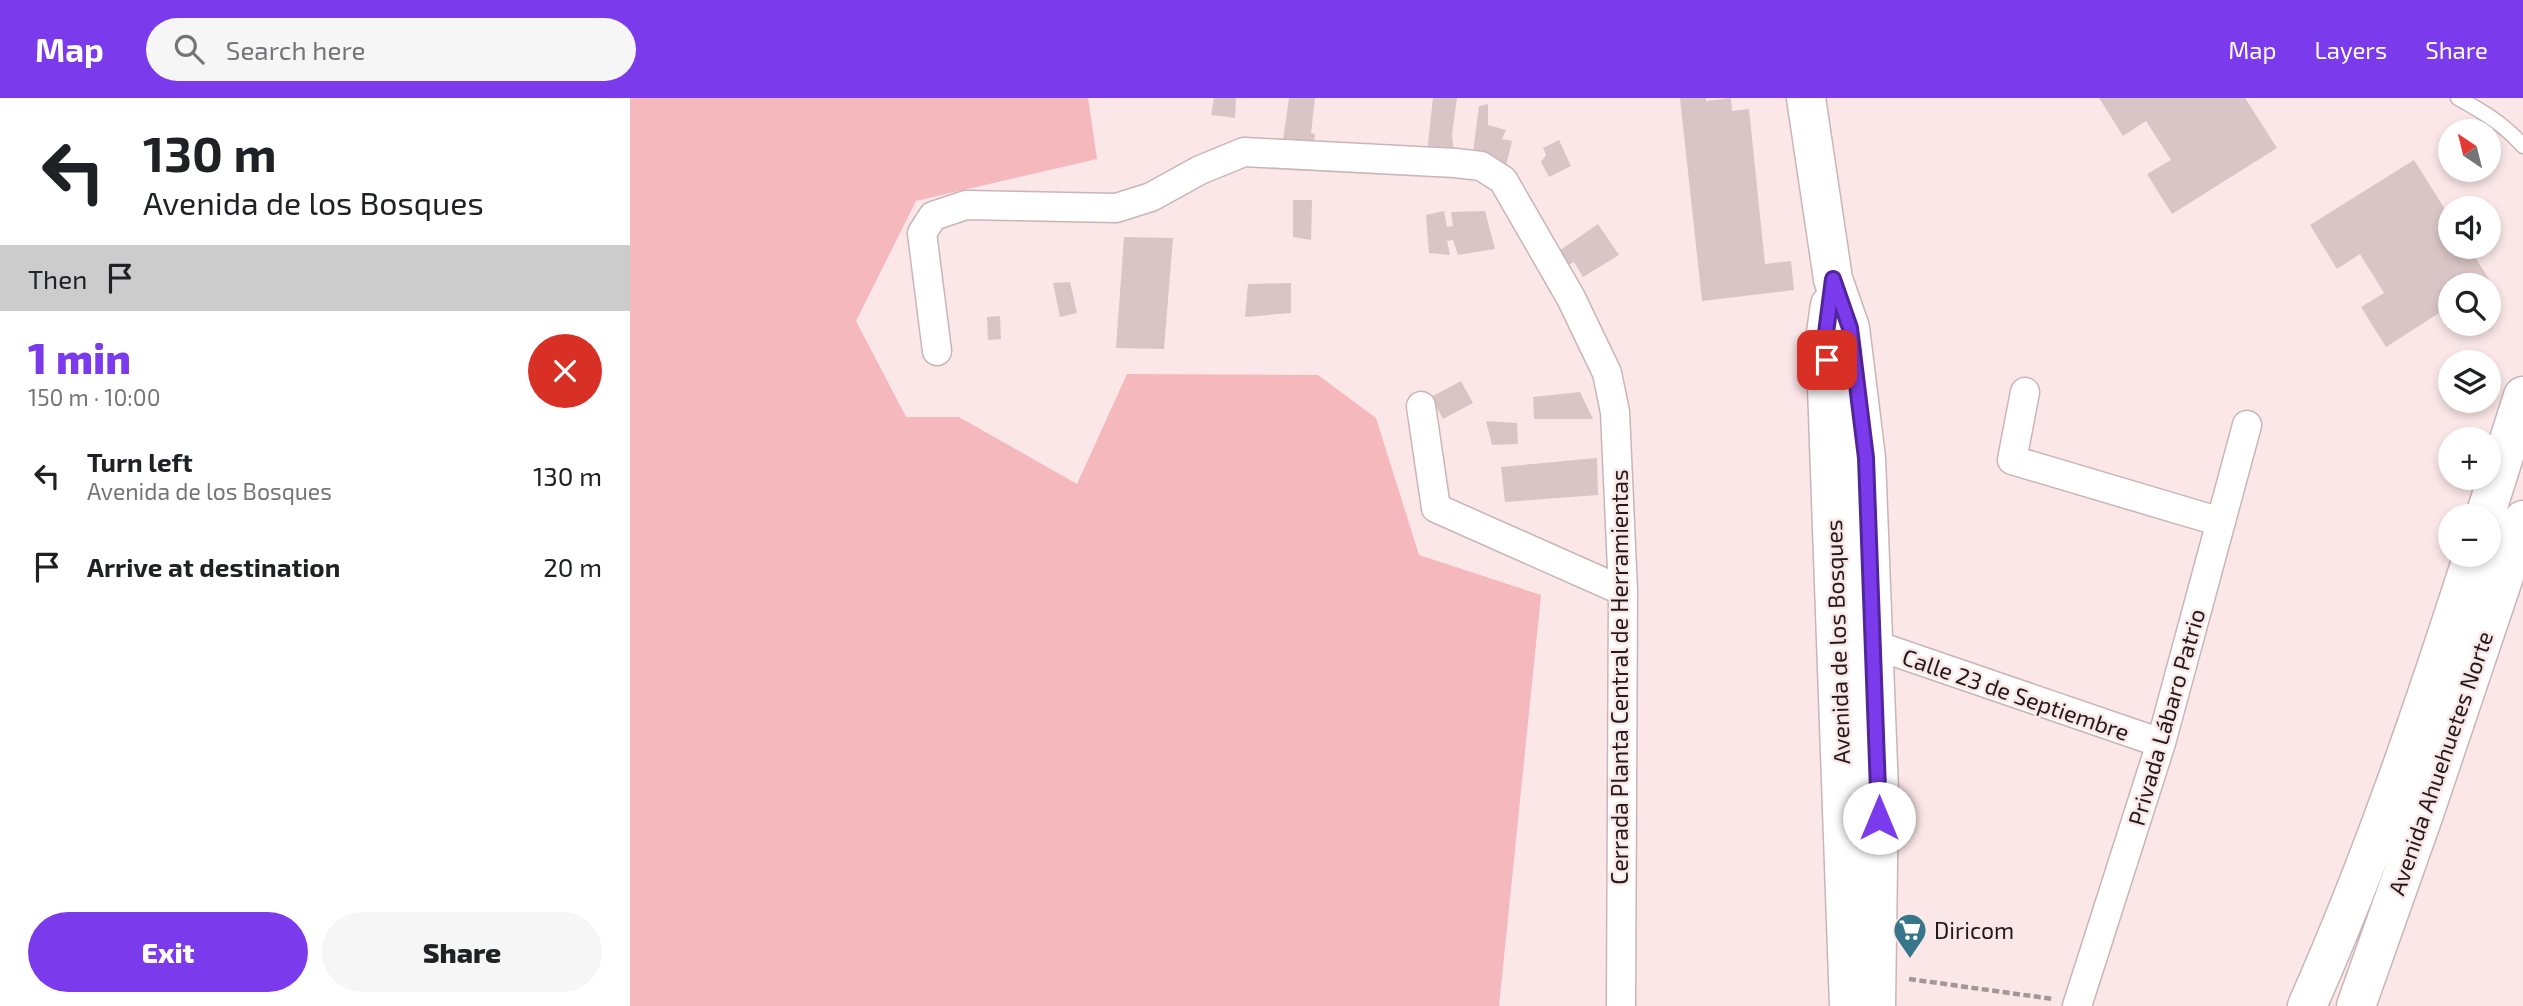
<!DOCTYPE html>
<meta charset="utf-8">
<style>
:root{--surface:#fff;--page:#f6f6f6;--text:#202124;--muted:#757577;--accent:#7c3aed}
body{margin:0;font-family:"Exo 2",sans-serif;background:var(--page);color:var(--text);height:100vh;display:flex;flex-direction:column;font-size:26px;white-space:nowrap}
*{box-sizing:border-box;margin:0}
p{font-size:23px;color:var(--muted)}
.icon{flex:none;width:38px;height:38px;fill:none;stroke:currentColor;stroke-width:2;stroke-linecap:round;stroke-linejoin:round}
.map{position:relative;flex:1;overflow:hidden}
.side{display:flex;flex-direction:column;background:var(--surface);width:630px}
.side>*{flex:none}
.banner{background:#fff;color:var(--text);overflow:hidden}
.needle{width:46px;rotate:325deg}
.buttons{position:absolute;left:1808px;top:21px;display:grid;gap:14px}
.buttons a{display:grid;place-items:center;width:63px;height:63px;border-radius:50%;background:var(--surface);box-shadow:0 4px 10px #0003;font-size:35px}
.pin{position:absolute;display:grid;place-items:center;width:60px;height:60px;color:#fff;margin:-30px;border-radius:14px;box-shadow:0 4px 10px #0006}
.me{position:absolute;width:77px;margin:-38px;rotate:0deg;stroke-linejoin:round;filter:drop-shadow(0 0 5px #0008)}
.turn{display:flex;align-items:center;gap:24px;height:147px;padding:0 28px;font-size:32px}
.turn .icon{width:91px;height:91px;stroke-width:2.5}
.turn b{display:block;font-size:49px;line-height:60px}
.then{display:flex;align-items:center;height:66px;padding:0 28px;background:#0003;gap:14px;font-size:26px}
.round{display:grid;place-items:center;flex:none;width:74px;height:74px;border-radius:37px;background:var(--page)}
.headline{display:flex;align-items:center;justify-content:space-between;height:119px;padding:0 28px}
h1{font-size:42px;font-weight:800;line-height:52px;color:var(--accent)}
.button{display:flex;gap:14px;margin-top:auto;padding:14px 28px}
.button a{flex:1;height:80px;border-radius:42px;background:var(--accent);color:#fff;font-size:28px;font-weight:800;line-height:80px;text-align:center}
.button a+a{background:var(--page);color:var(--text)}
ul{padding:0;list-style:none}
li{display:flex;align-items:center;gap:21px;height:91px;padding:0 28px}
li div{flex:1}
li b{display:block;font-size:26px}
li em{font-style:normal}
header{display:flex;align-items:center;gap:42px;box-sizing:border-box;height:98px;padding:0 35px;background:var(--accent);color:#fff}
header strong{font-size:33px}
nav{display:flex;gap:38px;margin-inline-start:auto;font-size:24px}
.search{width:490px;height:63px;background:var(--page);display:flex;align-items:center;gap:18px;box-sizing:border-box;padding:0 24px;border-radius:38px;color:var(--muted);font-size:26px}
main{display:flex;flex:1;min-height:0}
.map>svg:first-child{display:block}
.green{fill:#f5b8bd}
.building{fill:#d9c5c6}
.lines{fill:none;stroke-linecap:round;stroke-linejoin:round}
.lane-casing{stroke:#c9b5b7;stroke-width:17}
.street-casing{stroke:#c9b5b7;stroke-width:31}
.secondary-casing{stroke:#c9b5b7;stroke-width:41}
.path{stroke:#a49596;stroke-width:4.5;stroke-dasharray:7 3.5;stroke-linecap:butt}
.lane{stroke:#fff;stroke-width:14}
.street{stroke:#fff;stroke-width:28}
.secondary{stroke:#fff;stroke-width:38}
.route-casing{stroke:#51269a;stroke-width:18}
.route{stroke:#7c3aed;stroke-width:12}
.labels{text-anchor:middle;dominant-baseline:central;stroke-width:5;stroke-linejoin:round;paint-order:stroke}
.street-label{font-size:23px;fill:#221b1c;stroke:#fbe7e8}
.poi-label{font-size:23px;fill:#221b1c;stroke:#fbe7e8;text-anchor:start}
</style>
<header>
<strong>Map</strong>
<div class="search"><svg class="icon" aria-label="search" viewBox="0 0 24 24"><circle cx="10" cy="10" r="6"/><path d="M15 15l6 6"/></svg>Search here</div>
<nav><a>Map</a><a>Layers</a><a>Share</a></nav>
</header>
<main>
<section class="side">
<div class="banner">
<div class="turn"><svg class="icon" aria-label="left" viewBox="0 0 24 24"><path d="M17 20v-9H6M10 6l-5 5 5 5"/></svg><div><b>130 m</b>Avenida de los Bosques</div></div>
<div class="then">Then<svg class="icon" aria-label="arrive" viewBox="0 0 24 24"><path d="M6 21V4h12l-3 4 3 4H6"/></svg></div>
</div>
<div class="headline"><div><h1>1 min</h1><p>150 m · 10:00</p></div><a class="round" style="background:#d93025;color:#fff"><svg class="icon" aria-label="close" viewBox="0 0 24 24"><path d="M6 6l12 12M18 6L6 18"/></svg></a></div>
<ul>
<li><svg class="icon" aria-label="left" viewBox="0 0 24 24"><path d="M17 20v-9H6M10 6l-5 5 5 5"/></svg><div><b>Turn left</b><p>Avenida de los Bosques</p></div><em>130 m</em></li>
<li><svg class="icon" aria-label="arrive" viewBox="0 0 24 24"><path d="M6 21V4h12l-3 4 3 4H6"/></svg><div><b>Arrive at destination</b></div><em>20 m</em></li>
</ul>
<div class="button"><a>Exit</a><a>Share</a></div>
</section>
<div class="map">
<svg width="1893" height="908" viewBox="0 0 1893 908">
<rect width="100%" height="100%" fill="#fbe7e8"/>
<path class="green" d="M 0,0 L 458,0 L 467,61 L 286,103 L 226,223 L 276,319 L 329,319 L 447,386 L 497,276 L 688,277 L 746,320 L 789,457 L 911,497 L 869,908 L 0,908 Z"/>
<path class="building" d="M 584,0 L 606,0 L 605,20 L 581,17 Z
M 659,0 L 685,0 L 681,35 L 685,36 L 683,58 L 651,56 Z
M 803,0 L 827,0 L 822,36 L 825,65 L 796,63 Z
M 1050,0 L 1076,0 L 1076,3 L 1101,0 L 1102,13 L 1119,11 L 1135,166 L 1161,163 L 1164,192 L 1072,203 Z
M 1469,0 L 1615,0 L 1647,50 L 1542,116 L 1517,76 L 1541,62 L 1516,23 L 1493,38 Z
M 858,6 L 858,27 L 876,32 L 872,41 L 882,43 L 876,68 L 842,63 L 849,8 Z
M 929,42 L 941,68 L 919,79 L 911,64 L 916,57 L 913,50 Z
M 1784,62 L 1820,119 L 1820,149 L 1839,149 L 1860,183 L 1854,187 L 1820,187 L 1820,208 L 1756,249 L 1731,209 L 1754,195 L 1730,156 L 1707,171 L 1680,127 Z
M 663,102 L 682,102 L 681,142 L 663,139 Z
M 814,113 L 817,129 L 823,128 L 821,114 L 855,113 L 865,151 L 828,157 L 823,142 L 817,143 L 820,157 L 799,155 L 796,117 Z
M 968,126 L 989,157 L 953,179 L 944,164 L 937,168 L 929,153 Z
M 494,139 L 543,140 L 534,251 L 486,250 Z
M 440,184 L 447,215 L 430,219 L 423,185 Z
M 661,185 L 661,215 L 615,219 L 618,186 Z
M 370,218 L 371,241 L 358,242 L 357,219 Z
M 831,283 L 843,305 L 813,321 L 801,299 Z
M 950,294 L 963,321 L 904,321 L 903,299 Z
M 856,323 L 887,325 L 888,346 L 862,347 Z
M 967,360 L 968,397 L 875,404 L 871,369 Z"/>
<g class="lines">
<defs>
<path id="lane" d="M 1828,0 C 1852,13 1875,27 1893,48"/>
<path id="street" d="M 307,253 L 292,135 L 303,118 L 336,107 L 486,110 L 521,99 L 570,72 L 614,54 L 825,65 L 851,68 L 873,82 L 941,200 L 977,275 L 985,314 L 993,493 L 991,908
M 1395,294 L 1382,362 L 1591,424
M 791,308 L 806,410 L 993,493
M 1242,546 L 1531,645
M 1447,908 L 1531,645 L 1617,327"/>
<path id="secondary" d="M 1176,0 L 1203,181 L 1220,230 L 1236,360 L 1249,693 L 1246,908
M 1200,207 L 1196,235 L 1197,289 L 1219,908
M 1855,418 L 1893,298
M 1677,908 C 1742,762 1794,609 1843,457
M 1726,908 L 1793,719 L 1893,422"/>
</defs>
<use href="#lane" class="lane-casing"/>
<use href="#street" class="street-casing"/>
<use href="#secondary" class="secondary-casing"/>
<path class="path" d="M 1279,881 L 1423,901"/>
<use href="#lane" class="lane"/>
<use href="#street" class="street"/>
<use href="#secondary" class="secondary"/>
</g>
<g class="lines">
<defs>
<path id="route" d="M 1197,262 L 1196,235 L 1203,181 L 1220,230 L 1236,360 L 1249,720"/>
</defs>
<use href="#route" class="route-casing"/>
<use href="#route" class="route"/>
</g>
<defs>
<symbol id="supermarket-pin" viewBox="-11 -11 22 30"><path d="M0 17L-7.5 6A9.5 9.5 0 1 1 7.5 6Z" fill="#37758a" stroke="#fbe7e8"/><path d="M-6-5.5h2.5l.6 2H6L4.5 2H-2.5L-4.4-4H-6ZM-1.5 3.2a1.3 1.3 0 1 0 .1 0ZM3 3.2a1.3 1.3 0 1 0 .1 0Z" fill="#fff"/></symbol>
</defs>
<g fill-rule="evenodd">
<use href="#supermarket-pin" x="1261" y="813" width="38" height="52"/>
</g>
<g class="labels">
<g class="street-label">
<text transform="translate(1207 544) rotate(-92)">Avenida de los Bosques</text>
<text transform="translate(989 579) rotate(-90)">Cerrada Planta Central de Herramientas</text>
<text transform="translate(1386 596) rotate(19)">Calle 23 de Septiembre</text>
<text transform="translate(1536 619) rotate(-74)">Privada Lábaro Patrio</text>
<text transform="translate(1810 665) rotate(-71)">Avenida Ahuehuetes Norte</text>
</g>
<g class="poi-label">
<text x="1304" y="832">Diricom</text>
</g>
</g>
</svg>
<div class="buttons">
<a><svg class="needle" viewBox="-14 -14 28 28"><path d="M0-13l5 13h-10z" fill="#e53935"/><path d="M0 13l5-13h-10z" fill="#757577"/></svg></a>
<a><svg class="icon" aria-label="sound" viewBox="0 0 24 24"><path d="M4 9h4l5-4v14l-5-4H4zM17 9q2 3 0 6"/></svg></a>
<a><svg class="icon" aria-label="search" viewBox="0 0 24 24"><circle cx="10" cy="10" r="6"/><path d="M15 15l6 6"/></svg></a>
<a><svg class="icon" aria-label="layers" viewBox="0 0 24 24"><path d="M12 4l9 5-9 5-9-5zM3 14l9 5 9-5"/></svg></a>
<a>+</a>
<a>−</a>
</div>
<div class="pin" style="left:1197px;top:262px;background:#d93025"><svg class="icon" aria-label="arrive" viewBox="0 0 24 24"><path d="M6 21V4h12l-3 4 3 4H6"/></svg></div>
<svg class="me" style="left:1249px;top:720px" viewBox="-20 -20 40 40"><circle r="19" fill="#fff"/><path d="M0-13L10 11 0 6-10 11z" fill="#7c3aed"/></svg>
</div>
</main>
